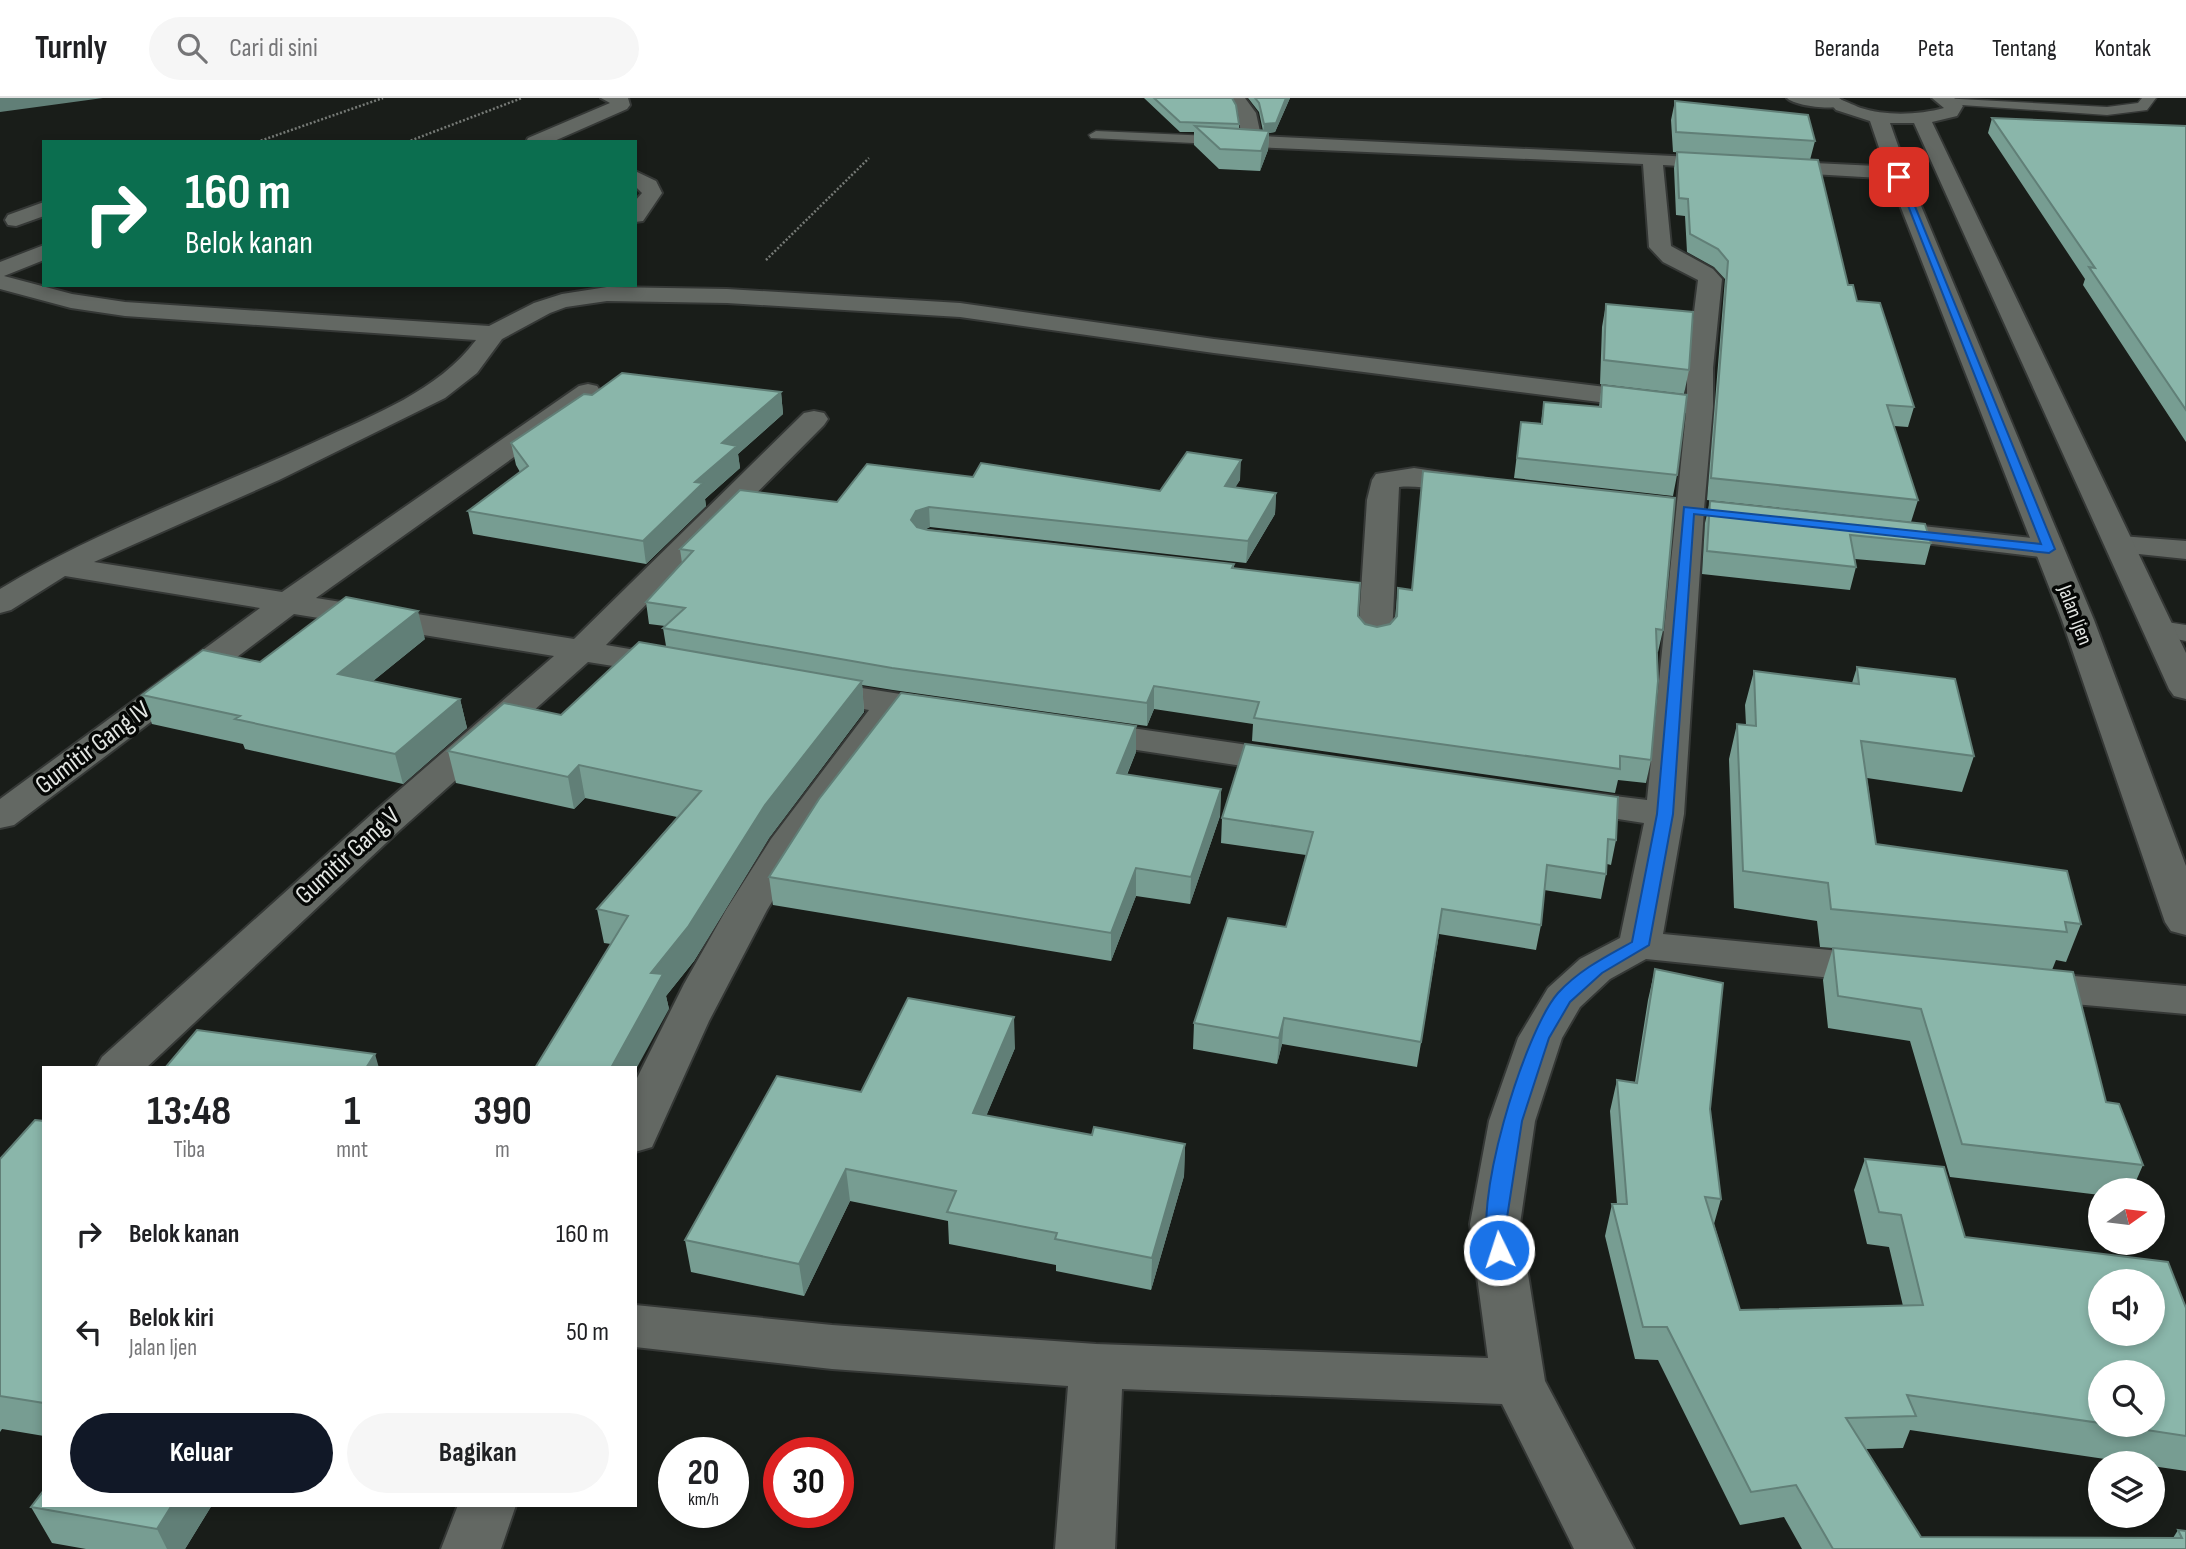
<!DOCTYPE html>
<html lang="id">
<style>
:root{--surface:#fff;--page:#f6f6f6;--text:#202124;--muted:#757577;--line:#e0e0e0;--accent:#111827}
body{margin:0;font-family:"Sofia Sans Condensed",sans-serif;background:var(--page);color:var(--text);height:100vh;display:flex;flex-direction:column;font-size:26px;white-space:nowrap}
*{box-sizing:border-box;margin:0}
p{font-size:23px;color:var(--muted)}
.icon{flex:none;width:38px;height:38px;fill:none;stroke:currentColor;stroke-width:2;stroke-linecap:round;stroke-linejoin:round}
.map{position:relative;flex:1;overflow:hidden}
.panel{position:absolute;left:42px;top:968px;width:595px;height:441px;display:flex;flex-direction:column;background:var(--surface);border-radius:0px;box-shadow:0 4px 10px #0003}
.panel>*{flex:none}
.guide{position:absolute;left:42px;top:42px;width:595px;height:147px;border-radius:0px;box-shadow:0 4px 10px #0003;background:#0b6e4f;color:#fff;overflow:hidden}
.needle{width:46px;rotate:76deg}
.buttons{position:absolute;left:2088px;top:1080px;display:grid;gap:14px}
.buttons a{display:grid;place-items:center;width:77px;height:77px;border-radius:50%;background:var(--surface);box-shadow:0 4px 10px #0003;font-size:35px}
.speed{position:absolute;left:658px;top:1339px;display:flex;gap:14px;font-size:35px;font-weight:700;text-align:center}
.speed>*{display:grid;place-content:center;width:91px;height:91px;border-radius:50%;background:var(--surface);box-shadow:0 4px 10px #0003;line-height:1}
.speed small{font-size:18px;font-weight:400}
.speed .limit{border:10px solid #d22;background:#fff;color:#111}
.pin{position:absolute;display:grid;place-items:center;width:60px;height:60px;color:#fff;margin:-30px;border-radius:14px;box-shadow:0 4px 10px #0006}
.me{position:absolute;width:77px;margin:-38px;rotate:356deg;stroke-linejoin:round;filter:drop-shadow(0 0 5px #0008)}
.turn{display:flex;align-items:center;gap:24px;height:147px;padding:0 28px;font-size:32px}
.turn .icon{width:91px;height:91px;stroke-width:2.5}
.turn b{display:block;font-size:49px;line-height:60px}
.eta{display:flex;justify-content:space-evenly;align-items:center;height:119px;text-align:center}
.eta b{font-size:42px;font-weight:700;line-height:49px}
.button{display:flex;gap:14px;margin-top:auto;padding:14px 28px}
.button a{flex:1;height:80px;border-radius:42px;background:var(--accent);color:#fff;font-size:28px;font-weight:700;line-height:80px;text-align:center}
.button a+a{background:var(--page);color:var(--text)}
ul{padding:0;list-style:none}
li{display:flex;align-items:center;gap:21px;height:98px;padding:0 28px}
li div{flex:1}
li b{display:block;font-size:26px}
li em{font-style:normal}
header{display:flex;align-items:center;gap:42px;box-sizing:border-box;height:98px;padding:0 35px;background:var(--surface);border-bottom:2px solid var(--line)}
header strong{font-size:33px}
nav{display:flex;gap:38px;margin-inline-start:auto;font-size:24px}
.search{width:490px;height:63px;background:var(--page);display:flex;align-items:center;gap:18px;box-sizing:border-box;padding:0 24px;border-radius:38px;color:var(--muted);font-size:26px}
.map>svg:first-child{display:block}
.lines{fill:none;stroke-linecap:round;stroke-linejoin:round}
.lane-casing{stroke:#353836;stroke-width:3}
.street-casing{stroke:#353836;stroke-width:4}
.secondary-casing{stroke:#353836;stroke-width:4}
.path{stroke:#767a76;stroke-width:2.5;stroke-dasharray:2 2;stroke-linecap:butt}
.lane{fill:#636863;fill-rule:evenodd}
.street{fill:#636863;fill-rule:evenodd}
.secondary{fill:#636863;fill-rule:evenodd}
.wall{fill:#779d92;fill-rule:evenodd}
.shaded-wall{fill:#617f77}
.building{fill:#8ab6aa;stroke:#617f77;stroke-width:2;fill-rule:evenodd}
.route{fill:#1a73e8;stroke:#114b97;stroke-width:2}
.labels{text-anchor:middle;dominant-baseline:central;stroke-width:7;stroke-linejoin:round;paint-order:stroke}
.far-street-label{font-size:21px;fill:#e2e5e2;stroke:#050705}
.street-label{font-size:26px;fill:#e2e5e2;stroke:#050705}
</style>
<header>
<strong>Turnly</strong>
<div class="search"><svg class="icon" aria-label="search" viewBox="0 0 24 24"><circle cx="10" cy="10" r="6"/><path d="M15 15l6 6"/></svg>Cari di sini</div>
<nav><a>Beranda</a><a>Peta</a><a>Tentang</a><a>Kontak</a></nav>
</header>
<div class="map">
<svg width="2186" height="1451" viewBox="0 0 2186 1451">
<rect width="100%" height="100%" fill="#191d19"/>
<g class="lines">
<defs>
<path id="lane" d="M 1941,0 L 2107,9 L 2138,5 L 2142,0 L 2156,0 L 2147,12 L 2107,17 L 1947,6 L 1942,5 Z
M 1096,33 L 1234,39 L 1241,43 L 1234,47 L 1091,40 L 1089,37 Z
M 2160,523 L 2186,527 L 2186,543 L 2151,536 L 2147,531 L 2151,526 Z"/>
<path id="street" d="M 601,0 L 628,0 L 630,7 L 627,11 L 552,44 L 526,44 L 528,40 L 610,5 Z
M 1227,0 L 1245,0 L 1256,15 L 1261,38 L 1897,69 L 1904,71 L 1907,75 L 1904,79 L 1897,81 L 1663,67 L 1671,148 L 1713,171 L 1722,181 L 1713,270 L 1713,309 L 1704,411 L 1684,716 L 1663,836 L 1881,857 L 1896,861 L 1902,871 L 1896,881 L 1881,885 L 1646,861 L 1610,881 L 1580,909 L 1562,940 L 1535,1023 L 1520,1126 L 1545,1283 L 1634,1451 L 1574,1451 L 1502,1306 L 1122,1291 L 1115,1451 L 1055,1451 L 1068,1288 L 832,1271 L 635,1249 L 635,1207 L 832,1227 L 1096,1246 L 1488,1260 L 1470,1126 L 1489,1023 L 1518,940 L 1548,890 L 1580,861 L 1620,840 L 1644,725 L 1553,711 L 1547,703 L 1553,695 L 1566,692 L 1647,702 L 1686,315 L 1214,255 L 960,219 L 727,205 L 607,203 L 566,209 L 550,215 L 502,241 L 477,275 L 445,300 L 279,382 L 94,464 L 282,494 L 579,288 L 588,286 L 597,288 L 601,294 L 597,300 L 316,500 L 574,541 L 804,315 L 814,313 L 824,315 L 828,321 L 824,327 L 606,547 L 688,561 L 693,568 L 688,575 L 676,578 L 588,564 L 401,731 L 146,970 L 96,970 L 102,959 L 373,715 L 554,558 L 294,516 L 14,727 L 0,730 L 0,701 L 260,510 L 65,478 L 11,512 L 0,515 L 0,491 C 99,431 211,392 317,343 C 373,317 438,293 476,242 L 125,218 L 71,210 L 0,191 L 0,164 L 44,147 L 44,162 L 4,178 L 72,196 L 125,204 L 489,228 L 534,205 L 562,196 L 607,189 L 727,191 L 960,205 L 1214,241 L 1687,299 L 1687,270 L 1698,182 L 1663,164 L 1649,149 L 1643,66 L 1252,49 L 1242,43 L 1238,15 Z
M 1787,0 L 1839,0 L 1846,5 C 1838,14 1795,8 1787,0 Z
M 635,73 L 656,83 L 662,95 L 643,123 L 635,124 L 635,103 L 642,95 L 635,88 Z
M 44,104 L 44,118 L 16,128 L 8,127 L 5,122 L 8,117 Z
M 1414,370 L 1483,380 L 1487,386 L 1483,392 C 1456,399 1427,386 1399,389 L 1392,539 L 1387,546 L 1375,549 L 1363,546 L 1358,539 L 1367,402 L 1372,382 L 1376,376 Z
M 1877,423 L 2049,442 L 2060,444 L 2064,451 L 2060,458 L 2049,460 L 1866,438 L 1862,432 L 1866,426 Z
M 2121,438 L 2186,443 L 2186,461 L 2110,453 L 2106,447 L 2110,441 Z
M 811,582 L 945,603 L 957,607 L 963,614 L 957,621 L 945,625 L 902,618 L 818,728 L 767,812 L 709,923 L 652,1049 L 635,1054 L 635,984 L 684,886 L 726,812 L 771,741 L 869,612 L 799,599 L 794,592 L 799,585 Z
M 1084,623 L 1295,654 L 1308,657 L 1313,665 L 1308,673 L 1295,676 L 1071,642 L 1066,634 L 1071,626 Z
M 2028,874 L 2186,888 L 2186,916 L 2028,902 L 2013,898 L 2006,888 L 2013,878 Z
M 458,1407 L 516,1407 L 501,1451 L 441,1451 Z"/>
<path id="secondary" d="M 1825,0 C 1843,0 1845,4 1861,10 C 1885,18 1919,17 1944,10 L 1932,0 L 1954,0 L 1963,8 L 1957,18 L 1932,24 L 2186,555 L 2186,601 L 2174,598 L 2169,591 L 1914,25 L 1890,25 L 1909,79 L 2094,522 L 2186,768 L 2186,837 L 2171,833 L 2165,824 L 2062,522 L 1889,79 L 1870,23 L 1836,12 Z"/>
</defs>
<use href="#lane" class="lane-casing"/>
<use href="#street" class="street-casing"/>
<use href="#secondary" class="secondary-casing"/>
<path class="path" d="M 257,44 L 383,0
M 407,44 L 522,0
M 766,162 L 869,60"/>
<use href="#lane" class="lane"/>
<use href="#street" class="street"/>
<use href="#secondary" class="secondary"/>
</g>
<path class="wall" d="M 1144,0 L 1232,0 L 1239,26 L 1239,31 L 1263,33 L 1259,14 L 1248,0 L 1290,0 L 1275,34 L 1269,35 L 1268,52 L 1260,73 L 1219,71 L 1194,47 L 1194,34 L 1180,34 Z
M 1675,3 L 1815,43 L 1810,62 L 1848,187 L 1914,309 L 1908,329 L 1894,328 L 1918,402 L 1911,424 L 1707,402 L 1725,181 L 1714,169 L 1687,154 L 1685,118 L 1676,117 L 1674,70 L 1677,54 L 1713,56 L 1673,54 L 1671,22 Z
M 1992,20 L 2186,28 L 2186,344 L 2083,187 L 2085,181 L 1988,35 Z
M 1606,206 L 1689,272 L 1684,296 L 1600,286 L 1602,229 Z
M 1602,287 L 1677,377 L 1673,398 L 1514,380 L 1521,324 L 1541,325 L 1544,304 L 1599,309 Z
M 781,294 L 783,316 L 738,356 L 740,370 L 705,401 L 706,408 L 646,466 L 473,436 L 468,413 L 520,374 L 516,367 L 511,345 L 592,297 Z
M 973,379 L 1160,393 L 1240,382 L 1235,389 L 1276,395 L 1275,416 L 1246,465 L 930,429 L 926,431 L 1234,466 L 1234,470 L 1358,518 L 1365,526 L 1377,529 L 1390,526 L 1395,520 L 1398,490 L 1663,532 L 1658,554 L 1657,554 L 1651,662 L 1646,685 L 1618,682 L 1615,695 L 1252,643 L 1253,626 L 1154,611 L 1147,628 L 893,592 L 862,587 L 864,614 L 769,740 L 694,863 L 666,898 L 669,911 L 611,846 L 604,845 L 597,811 L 677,719 L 585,700 L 574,711 L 456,685 L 448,653 L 561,617 L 666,548 L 663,530 L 665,528 L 649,526 L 646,504 L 682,465 L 680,451 L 837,404 Z
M 1710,403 L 1931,445 L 1925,467 L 1855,461 L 1856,469 L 1850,492 L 1702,476 L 1705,425 Z
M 425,541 L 373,583 L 460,601 L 467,630 L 403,686 L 245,651 L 243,646 L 152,626 L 142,597 L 260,564 Z
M 1857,569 L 1974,658 L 1962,694 L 1867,680 L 1876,746 L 2081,826 L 2066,864 L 2056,862 L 2052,872 L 2106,1004 L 2143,1067 L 2132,1092 L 2100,1092 L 2100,1097 L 1950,1079 L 1910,943 L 1828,930 L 1823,882 L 1833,850 L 1820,849 L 1817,823 L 1734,810 L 1729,661 L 1737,626 L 1746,627 L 1745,607 L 1754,573 L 1852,585 Z
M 1245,646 L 1616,742 L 1611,767 L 1607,766 L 1606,776 L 1601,801 L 1544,792 L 1541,827 L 1536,852 L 1439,836 L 1417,969 L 1282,946 L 1277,966 L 1193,951 L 1194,925 L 1286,829 L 1306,757 L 1221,745 L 1222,720 Z
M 1136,654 L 1127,677 L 1221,691 L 1220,718 L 1190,806 L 1136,798 L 1111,863 L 773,807 L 769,779 Z
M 1655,871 L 1710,1011 L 1721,1101 L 1714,1126 L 1740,1212 L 1903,1208 L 1889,1149 L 1867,1146 L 1854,1092 L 1865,1061 L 1965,1139 L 2186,1210 L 2186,1373 L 2152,1368 L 2152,1365 L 2132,1365 L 1910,1332 L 1903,1350 L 1866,1351 L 1921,1439 L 2173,1440 L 2178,1432 L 2186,1451 L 1802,1451 L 1784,1419 L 1740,1427 L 1658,1262 L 1635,1261 L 1605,1138 L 1612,1106 L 1617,1106 L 1610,1013 L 1617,982 L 1635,984 L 1648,902 ZM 2100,1274 L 2152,1326 L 2100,1326 Z
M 1015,950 L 986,1018 L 1092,1037 L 1185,1046 L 1184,1078 L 1151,1192 L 1056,1173 L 1056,1167 L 949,1146 L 948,1123 L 850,1103 L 804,1198 L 691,1174 L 685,1142 L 861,994 Z
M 44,1023 L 44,1338 L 2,1331 L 0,1334 L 0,1061 Z
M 212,1407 L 185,1451 L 86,1451 L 52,1445 L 31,1409 Z"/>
<path class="shaded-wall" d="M 0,0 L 103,0 L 0,14 Z
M 1286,0 L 1290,0 L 1275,34 L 1269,35 L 1268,52 L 1260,73 L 1264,26 Z
M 781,294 L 783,316 L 738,356 L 740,370 L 705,401 L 706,408 L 646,466 L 643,443 L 695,384 L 722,345 Z
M 1241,362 L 1240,382 L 1224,408 L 1225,388 Z
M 1276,395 L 1275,416 L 1246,465 L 1248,443 Z
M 929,409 L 930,429 L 917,434 L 911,422 L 916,413 Z
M 418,513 L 425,541 L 346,605 L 338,576 Z
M 862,583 L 864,614 L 769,740 L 694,863 L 666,898 L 669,911 L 635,973 L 635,970 L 611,970 L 651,875 L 765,707 Z
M 1154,588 L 1154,611 L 1147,628 L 1147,605 Z
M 460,601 L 467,630 L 403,686 L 395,656 Z
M 1136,628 L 1136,654 L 1116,702 L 1117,675 Z
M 579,667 L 585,700 L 574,711 L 568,679 Z
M 1221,691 L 1220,718 L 1190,806 L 1191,779 Z
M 1136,770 L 1136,798 L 1111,863 L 1111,835 Z
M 1014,919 L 1015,950 L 974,1047 L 973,1015 Z
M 1284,920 L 1282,946 L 1277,966 L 1279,940 Z
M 375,956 L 379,970 L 366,970 Z
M 1185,1046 L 1184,1078 L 1151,1192 L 1152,1160 Z
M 846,1071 L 850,1103 L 804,1198 L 799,1166 Z
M 172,1407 L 212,1407 L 185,1451 L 167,1451 L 157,1431 Z"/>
<path class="building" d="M 1154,0 L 1232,0 L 1236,7 L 1239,26 L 1180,24 Z
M 1255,0 L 1286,0 L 1276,25 L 1264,26 L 1259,5 Z
M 1675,3 L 1808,17 L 1815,43 L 1676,34 Z
M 1992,20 L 2186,28 L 2186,312 L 2089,169 L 2095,170 Z
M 1195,28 L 1269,33 L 1261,53 L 1220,51 Z
M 1677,54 L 1818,62 L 1848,187 L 1853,187 L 1857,203 L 1880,205 L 1914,309 L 1887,307 L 1918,402 L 1711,380 L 1728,163 L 1718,151 L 1690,136 L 1688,101 L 1679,100 Z
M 1606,206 L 1693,214 L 1689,272 L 1604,262 Z
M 622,275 L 781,294 L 722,345 L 737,348 L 695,384 L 703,385 L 643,443 L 468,413 L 528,368 L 511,345 L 584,296 L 592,297 Z
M 1602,287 L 1687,297 L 1677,377 L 1517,360 L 1521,324 L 1542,326 L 1544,304 L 1601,309 Z
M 1187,354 L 1241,362 L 1225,388 L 1276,395 L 1248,443 L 929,409 L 916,413 L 911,422 L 917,429 L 928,432 L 1234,466 L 1232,470 L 1360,485 L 1358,518 L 1365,526 L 1377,529 L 1390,526 L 1397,518 L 1398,490 L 1412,492 L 1423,373 L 1675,400 L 1663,532 L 1656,531 L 1658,583 L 1651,662 L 1620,658 L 1620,671 L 1254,620 L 1259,604 L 1154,588 L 1147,605 L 892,570 L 663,530 L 685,510 L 646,504 L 693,453 L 680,451 L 740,392 L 837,404 L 867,366 L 973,379 L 981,365 L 1160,393 Z
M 1710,403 L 1925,426 L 1931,445 L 1850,437 L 1856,469 L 1707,453 Z
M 346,499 L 418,513 L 338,576 L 460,601 L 395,656 L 235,621 L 240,618 L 142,597 L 203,552 L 260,564 Z
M 639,544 L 862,583 L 765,707 L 688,829 L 651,875 L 663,876 L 611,970 L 535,970 L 628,818 L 597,811 L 701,693 L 579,667 L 568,679 L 448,653 L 504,605 L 561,617 Z
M 1857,569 L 1955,581 L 1974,658 L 1861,643 L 1876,746 L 2067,773 L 2081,826 L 2065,824 L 2067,834 L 1831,811 L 1828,785 L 1743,773 L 1737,626 L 1756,628 L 1754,573 L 1859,586 Z
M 901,595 L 1136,628 L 1117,675 L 1221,691 L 1191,779 L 1136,770 L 1111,835 L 769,779 L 819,701 Z
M 1245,646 L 1618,699 L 1616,742 L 1608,741 L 1606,776 L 1547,767 L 1541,827 L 1442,811 L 1421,944 L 1284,920 L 1279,940 L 1194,925 L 1228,820 L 1286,829 L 1313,734 L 1222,720 Z
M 1833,850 L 2073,874 L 2106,1004 L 2119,1006 L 2143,1067 L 1962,1046 L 1921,911 L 1838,898 Z
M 1655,871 L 1723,885 L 1710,1011 L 1721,1101 L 1705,1099 L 1740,1212 L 1923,1207 L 1901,1117 L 1879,1114 L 1865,1061 L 1944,1069 L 1965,1139 L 2168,1164 L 2186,1210 L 2186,1338 L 2107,1326 L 2152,1326 L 2152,1274 L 2100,1274 L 2100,1325 L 1907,1297 L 1916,1318 L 1846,1320 L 1921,1439 L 2182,1440 L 2178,1432 L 2186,1433 L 2186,1451 L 1833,1451 L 1796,1387 L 1751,1394 L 1667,1229 L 1643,1229 L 1612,1106 L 1627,1106 L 1617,982 L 1637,985 ZM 2100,1183 L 2152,1183 L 2152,1236 L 2100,1236 Z
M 908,900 L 1014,919 L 973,1015 L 1092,1037 L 1094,1029 L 1185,1046 L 1152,1160 L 1055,1141 L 1057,1135 L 947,1114 L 956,1093 L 846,1071 L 799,1166 L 685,1142 L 777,978 L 861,994 Z
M 197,932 L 375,956 L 366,970 L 165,970 Z
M 35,1022 L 44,1023 L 44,1305 L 0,1298 L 0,1061 Z
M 44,1392 L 44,1407 L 172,1407 L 157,1431 L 31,1409 Z"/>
<path class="route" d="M 1896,77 L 1903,79 L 2055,451 L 2049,455 L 1694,416 L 1673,716 L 1649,847 L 1602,875 L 1570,904 L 1549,940 L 1522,1023 L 1506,1126 L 1510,1152 L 1506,1158 L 1499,1160 L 1492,1158 C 1468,1115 1525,932 1558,895 C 1579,872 1605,859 1632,844 L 1657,716 L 1684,409 L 2041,446 Z"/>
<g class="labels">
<g class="far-street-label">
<text transform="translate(2075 517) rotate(69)">Jalan Ijen</text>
</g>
<g class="street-label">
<text transform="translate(93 650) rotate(-37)">Gumitir Gang IV</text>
<text transform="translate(348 758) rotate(-42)">Gumitir Gang V</text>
</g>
</g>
</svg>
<div class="buttons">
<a><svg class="needle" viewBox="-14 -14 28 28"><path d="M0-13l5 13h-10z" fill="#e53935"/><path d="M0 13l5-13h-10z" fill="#757577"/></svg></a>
<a><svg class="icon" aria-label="sound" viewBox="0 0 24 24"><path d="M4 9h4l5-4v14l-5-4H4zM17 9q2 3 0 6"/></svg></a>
<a><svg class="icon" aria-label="search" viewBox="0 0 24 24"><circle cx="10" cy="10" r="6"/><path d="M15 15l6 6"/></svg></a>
<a><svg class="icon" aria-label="layers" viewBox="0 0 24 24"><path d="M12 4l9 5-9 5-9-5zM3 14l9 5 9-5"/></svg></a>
</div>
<div class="speed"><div>20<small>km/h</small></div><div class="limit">30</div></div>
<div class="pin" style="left:1899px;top:79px;background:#d93025"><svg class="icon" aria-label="arrive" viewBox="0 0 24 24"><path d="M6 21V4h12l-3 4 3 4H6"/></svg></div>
<svg class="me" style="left:1499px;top:1152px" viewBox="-20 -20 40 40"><circle r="17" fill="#1a73e8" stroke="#fff" stroke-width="3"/><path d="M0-11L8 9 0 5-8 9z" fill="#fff"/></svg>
<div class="guide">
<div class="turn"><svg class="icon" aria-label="right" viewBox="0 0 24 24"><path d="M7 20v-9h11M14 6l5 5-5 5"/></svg><div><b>160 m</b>Belok kanan</div></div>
</div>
<section class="panel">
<div class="eta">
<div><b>13:48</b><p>Tiba</p></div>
<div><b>1</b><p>mnt</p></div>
<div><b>390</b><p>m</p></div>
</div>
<ul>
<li><svg class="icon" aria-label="right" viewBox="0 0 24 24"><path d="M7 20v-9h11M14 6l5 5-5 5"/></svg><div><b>Belok kanan</b></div><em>160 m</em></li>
<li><svg class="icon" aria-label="left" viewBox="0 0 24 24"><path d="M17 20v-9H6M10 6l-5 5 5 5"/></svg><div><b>Belok kiri</b><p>Jalan Ijen</p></div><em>50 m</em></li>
</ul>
<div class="button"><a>Keluar</a><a>Bagikan</a></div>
</section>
</div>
